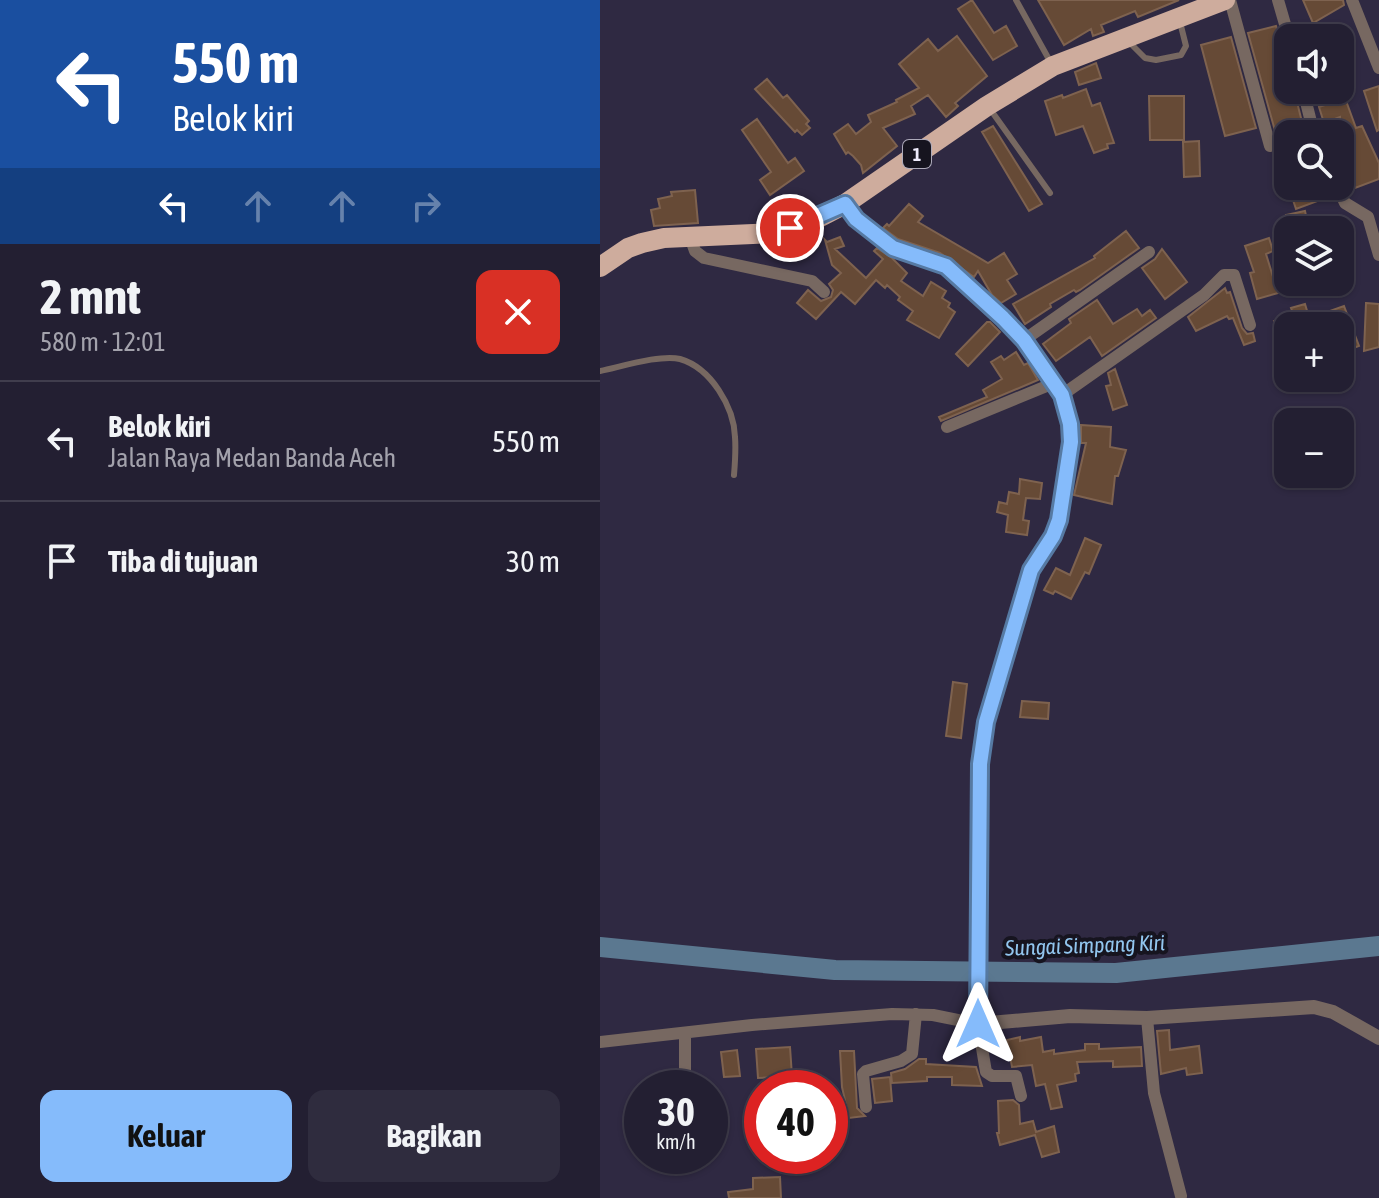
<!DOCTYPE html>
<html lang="id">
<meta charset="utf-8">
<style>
:root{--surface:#231f32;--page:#2f2c3e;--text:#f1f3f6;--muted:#a3a2ac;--line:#403d4d;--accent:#85bbfb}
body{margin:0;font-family:"Asap Condensed",sans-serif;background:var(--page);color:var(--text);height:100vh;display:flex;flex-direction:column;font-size:30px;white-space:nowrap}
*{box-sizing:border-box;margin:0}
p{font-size:26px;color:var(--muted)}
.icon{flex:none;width:44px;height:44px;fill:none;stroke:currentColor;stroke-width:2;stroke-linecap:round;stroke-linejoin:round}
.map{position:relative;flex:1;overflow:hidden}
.drawer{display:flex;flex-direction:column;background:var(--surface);width:600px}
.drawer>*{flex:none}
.guide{background:#1a4fa0;color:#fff;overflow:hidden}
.tools{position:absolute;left:674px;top:24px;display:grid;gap:16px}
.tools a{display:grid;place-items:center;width:80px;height:80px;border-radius:16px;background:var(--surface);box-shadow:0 2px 6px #0004,0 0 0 2px var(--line);font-size:40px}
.speed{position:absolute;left:24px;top:1070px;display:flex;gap:16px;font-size:40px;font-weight:700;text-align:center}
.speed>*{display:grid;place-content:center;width:104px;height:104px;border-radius:50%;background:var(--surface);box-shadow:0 2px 6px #0004,0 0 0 2px var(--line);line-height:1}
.speed small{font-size:20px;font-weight:400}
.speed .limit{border:12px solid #d22;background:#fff;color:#111}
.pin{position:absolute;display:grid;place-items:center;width:68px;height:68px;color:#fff;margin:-34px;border:4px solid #fff;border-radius:50%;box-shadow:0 2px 8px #0007}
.me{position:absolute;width:88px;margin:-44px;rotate:0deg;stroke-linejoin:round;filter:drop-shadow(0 0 6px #0008)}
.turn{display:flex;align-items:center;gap:28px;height:168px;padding:0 40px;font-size:36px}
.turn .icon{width:104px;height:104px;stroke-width:2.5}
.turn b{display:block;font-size:56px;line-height:68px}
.lanes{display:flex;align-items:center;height:76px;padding:0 40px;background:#0003;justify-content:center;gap:40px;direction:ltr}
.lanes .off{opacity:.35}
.round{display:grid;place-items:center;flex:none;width:84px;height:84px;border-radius:16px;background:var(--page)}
.summary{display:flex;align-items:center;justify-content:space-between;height:136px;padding:0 40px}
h1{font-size:48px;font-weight:700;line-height:60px}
.button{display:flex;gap:16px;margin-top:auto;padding:16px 40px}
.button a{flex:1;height:92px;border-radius:16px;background:var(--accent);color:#111;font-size:32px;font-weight:700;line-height:92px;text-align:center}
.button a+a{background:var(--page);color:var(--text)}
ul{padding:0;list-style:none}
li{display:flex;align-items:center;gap:24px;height:120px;padding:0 40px;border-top:2px solid var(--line)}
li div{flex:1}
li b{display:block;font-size:30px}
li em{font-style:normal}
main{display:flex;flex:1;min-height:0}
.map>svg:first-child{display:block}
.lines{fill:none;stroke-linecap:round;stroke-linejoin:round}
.river{stroke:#5b7890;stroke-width:20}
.building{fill:#664a36;stroke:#7e624f;stroke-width:2}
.service{stroke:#776861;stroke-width:6}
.minor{stroke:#776861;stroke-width:12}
.tertiary{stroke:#776861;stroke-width:14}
.trunk{stroke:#ceac9d;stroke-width:20}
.route-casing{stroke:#567aa3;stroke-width:20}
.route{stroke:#85bbfb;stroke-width:14}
.labels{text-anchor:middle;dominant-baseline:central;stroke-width:8;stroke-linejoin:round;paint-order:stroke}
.shield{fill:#16141f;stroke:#adaaba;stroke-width:2}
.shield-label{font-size:18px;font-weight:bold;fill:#eeebfc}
.water-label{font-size:22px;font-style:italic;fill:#92c6ef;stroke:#16141f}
</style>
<main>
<section class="drawer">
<div class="guide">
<div class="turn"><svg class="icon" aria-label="left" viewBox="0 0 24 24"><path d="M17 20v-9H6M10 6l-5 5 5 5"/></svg><div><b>550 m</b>Belok kiri</div></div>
<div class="lanes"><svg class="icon" aria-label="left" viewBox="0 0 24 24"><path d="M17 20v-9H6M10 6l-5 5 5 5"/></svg><svg class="icon off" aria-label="ahead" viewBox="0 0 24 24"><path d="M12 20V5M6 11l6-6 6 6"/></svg><svg class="icon off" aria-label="ahead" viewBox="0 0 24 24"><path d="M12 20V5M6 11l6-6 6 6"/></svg><svg class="icon off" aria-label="right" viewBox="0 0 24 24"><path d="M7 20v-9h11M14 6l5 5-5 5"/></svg></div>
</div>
<div class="summary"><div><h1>2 mnt</h1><p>580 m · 12:01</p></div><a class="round" style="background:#d93025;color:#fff"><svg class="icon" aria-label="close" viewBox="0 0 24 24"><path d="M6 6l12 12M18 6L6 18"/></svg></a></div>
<ul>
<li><svg class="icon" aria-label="left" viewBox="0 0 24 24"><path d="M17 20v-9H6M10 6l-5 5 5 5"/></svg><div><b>Belok kiri</b><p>Jalan Raya Medan Banda Aceh</p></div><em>550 m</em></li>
<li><svg class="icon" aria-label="arrive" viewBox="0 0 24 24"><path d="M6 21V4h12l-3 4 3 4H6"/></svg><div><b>Tiba di tujuan</b></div><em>30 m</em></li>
</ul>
<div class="button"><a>Keluar</a><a>Bagikan</a></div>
</section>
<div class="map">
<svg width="779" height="1198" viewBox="0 0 779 1198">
<rect width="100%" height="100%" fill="#2f2942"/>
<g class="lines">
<path class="river" d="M 0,947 L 235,970 L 516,973 L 779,946"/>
</g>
<path class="building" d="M 372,0 L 394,33 L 406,26 L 417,46 L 393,60 L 358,9 Z
M 438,0 L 579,0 L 538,17 L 535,11 L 501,25 L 504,32 L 493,36 L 491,29 L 464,45 Z
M 703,0 L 743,0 L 744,5 L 713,23 Z
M 676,26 L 681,41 L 688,52 L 688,90 L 694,90 L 705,134 L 688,134 L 688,166 L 685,167 L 648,33 Z
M 357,36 L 387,76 L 355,103 L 358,106 L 346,117 L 328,95 L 311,106 L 315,114 L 283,128 L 297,146 L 263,173 L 261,165 L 253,156 L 248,152 L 246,154 L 234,134 L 248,124 L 256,134 L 271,122 L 268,115 L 297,102 L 296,100 L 319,88 L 299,64 L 328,39 L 338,51 Z
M 631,37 L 656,128 L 625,136 L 601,45 Z
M 496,63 L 501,78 L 479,85 L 475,72 Z
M 167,79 L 183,98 L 187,95 L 209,121 L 206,124 L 210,128 L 202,135 L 197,130 L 195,132 L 155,89 Z
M 779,86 L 779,130 L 777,131 L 764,91 Z
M 486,89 L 492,106 L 500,103 L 514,143 L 507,144 L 508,148 L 494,153 L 483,126 L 456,135 L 445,101 L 462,95 L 463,98 Z
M 549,96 L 584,96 L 584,140 L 550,140 Z
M 745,98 L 756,128 L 762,126 L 779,163 L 779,179 L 755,188 L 740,149 L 740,117 L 724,123 L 719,107 Z
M 157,119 L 188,163 L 195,158 L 204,171 L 170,195 L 160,180 L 171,172 L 142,130 Z
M 393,126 L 442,204 L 429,211 L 382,132 Z
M 599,141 L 600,176 L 584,177 L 583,142 Z
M 695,186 L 718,186 L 723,199 L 696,209 L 689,188 Z
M 95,190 L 98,223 L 54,226 L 51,210 L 60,208 L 58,199 L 72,196 L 71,192 Z
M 309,204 L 323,216 L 318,222 L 388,263 L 404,253 L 417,274 L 407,280 L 416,294 L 401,303 L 392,295 L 378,271 L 374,277 L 340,253 L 298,239 L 283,228 L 287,224 L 289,226 Z
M 705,211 L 709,230 L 689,230 L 686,215 Z
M 526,231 L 539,248 L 480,290 L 476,292 L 474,290 L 450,304 L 451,307 L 425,324 L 413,304 L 495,258 L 494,256 Z
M 240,237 L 244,246 L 235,249 L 266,278 L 283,259 L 274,251 L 277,248 L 292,258 L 307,273 L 301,281 L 323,296 L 331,282 L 346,291 L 342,298 L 350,303 L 348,307 L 355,312 L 339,338 L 307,320 L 313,311 L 298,300 L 300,297 L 287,285 L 285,288 L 276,280 L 255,304 L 241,292 L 216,319 L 197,303 L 208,290 L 221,301 L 231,297 L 233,290 L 229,284 L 241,273 L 232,265 L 225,240 L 227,242 Z
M 669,238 L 673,251 L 666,254 L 678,293 L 657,299 L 650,273 L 654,272 L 645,246 Z
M 562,249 L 587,282 L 565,299 L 542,268 L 555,259 Z
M 625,288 L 627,293 L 630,292 L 642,328 L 647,334 L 653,333 L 655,341 L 644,345 L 633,318 L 629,319 L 627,316 L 596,331 L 588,317 Z
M 497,300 L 513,324 L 537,309 L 542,316 L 550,310 L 556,318 L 502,356 L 490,337 L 456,361 L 443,344 L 471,323 L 469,319 Z
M 766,303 L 779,304 L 779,347 L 764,351 Z
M 705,304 L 711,324 L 676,330 L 674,321 L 694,316 L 691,308 Z
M 744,306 L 759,346 L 740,353 L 740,326 L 725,326 L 721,314 Z
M 387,322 L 390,322 L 400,332 L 368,366 L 356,354 Z
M 416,352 L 424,365 L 428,363 L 438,380 L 341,421 L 339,417 L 387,397 L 383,390 L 402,379 L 391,362 L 401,356 L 404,360 Z
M 515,369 L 527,405 L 513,410 L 506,386 L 511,385 L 508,373 Z
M 481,425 L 511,427 L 510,447 L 526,450 L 518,476 L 515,476 L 512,504 L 474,495 L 486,443 L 481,443 Z
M 420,479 L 442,483 L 440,499 L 426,498 L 423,520 L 429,521 L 427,535 L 406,532 L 408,515 L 397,512 L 399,502 L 407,504 L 409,492 L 419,494 Z
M 485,538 L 501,545 L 489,574 L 485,572 L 471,599 L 455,591 L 453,594 L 444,590 L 456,568 L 470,575 Z
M 353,682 L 367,684 L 361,738 L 346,736 Z
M 422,701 L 449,703 L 448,719 L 420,717 Z
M 569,1030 L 570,1050 L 599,1046 L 602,1073 L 587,1075 L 586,1068 L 561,1074 L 557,1031 Z
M 420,1037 L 420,1041 L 441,1037 L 443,1052 L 454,1050 L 454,1054 L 485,1050 L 485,1044 L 499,1044 L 499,1049 L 541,1047 L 542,1066 L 513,1067 L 513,1061 L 477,1062 L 479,1073 L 475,1074 L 476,1081 L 457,1085 L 462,1107 L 451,1109 L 445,1084 L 436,1086 L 432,1065 L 412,1067 L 407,1040 Z
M 190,1047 L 192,1076 L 158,1078 L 156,1049 Z
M 137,1050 L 140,1076 L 124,1077 L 121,1052 Z
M 240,1051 L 254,1051 L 257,1108 L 265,1116 L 249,1118 L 242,1087 Z
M 319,1059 L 326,1059 L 326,1064 L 376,1067 L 382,1086 L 352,1085 L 352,1077 L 327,1077 L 327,1081 L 292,1083 L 291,1073 L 305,1069 Z
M 290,1077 L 292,1101 L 275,1103 L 272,1079 Z
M 413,1100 L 419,1105 L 420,1124 L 433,1121 L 436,1132 L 454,1126 L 459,1152 L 442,1157 L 435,1135 L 400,1145 L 397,1133 L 399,1133 L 398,1101 Z
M 180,1177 L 181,1198 L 129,1198 L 128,1192 L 153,1189 L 153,1178 Z"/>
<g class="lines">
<path class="service" d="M 416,0 L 451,63
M 527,40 L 545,58 L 556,60 L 581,55 L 586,46 L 580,22
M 390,109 L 450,193
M 0,371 C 20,367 61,354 80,359 C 111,368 134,407 135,437 C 136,450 135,463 134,475"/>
<path class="minor" d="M 630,0 L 670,146
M 678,0 L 689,38
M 752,0 L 779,68
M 703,90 L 714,134
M 737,186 L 745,203 L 768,217 L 779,255
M 90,237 L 95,251 L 104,258 L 212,281 L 224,292
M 424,340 L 549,252
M 462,395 L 604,295 L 624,275 L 634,275 L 650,325
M 347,427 L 454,383
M 547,1018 L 554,1093 L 581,1196
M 0,1042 L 152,1025 L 292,1014 L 333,1015 L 378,1024 L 386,1072 L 392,1076 L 416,1076 L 421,1096
M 85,1088 L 85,1033
M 266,1107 L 263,1074 L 266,1071 L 301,1061 L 312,1054 L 316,1014"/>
<path class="tertiary" d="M 245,204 L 256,219 L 293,248 L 335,261 L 359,276 L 424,340 L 462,395 L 470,424 L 471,442 L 459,520 L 453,536 L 431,570 L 386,722 L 380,764 L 378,1024 L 470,1016 L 547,1018 L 714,1007 L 733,1012 L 779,1038"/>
<path class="trunk" d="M 0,267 L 28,248 L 42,243 L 64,238 L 173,233 L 218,218 L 245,204 L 387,106 L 453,66 L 625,0"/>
</g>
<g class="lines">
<defs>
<path id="route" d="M 190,228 L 245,204 L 256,219 L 293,248 L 346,266 L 403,318 L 424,340 L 462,395 L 470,424 L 471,442 L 459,520 L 453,536 L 431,570 L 386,722 L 380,764 L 378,1024"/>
</defs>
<use href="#route" class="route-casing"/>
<use href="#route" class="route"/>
</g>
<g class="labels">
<rect class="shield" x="303" y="140" width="28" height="28" rx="6"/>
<g class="shield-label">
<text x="317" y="154">1</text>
</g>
<g class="water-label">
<text transform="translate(485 945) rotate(-2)">Sungai Simpang Kiri</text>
</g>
</g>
</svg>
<div class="tools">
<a><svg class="icon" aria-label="sound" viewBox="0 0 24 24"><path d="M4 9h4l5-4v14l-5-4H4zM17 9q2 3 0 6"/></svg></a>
<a><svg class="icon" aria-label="search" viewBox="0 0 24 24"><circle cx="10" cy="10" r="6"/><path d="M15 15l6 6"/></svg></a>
<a><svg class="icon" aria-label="layers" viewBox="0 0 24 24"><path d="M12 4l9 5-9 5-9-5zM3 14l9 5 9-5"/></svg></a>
<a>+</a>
<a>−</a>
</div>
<div class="speed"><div>30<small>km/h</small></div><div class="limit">40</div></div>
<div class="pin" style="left:190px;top:228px;background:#d93025"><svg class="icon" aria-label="arrive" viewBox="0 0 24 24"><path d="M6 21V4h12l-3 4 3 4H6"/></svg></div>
<svg class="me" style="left:378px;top:1024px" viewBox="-20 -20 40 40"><path d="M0-17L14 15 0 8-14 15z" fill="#85bbfb" stroke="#fff" stroke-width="4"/></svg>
</div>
</main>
